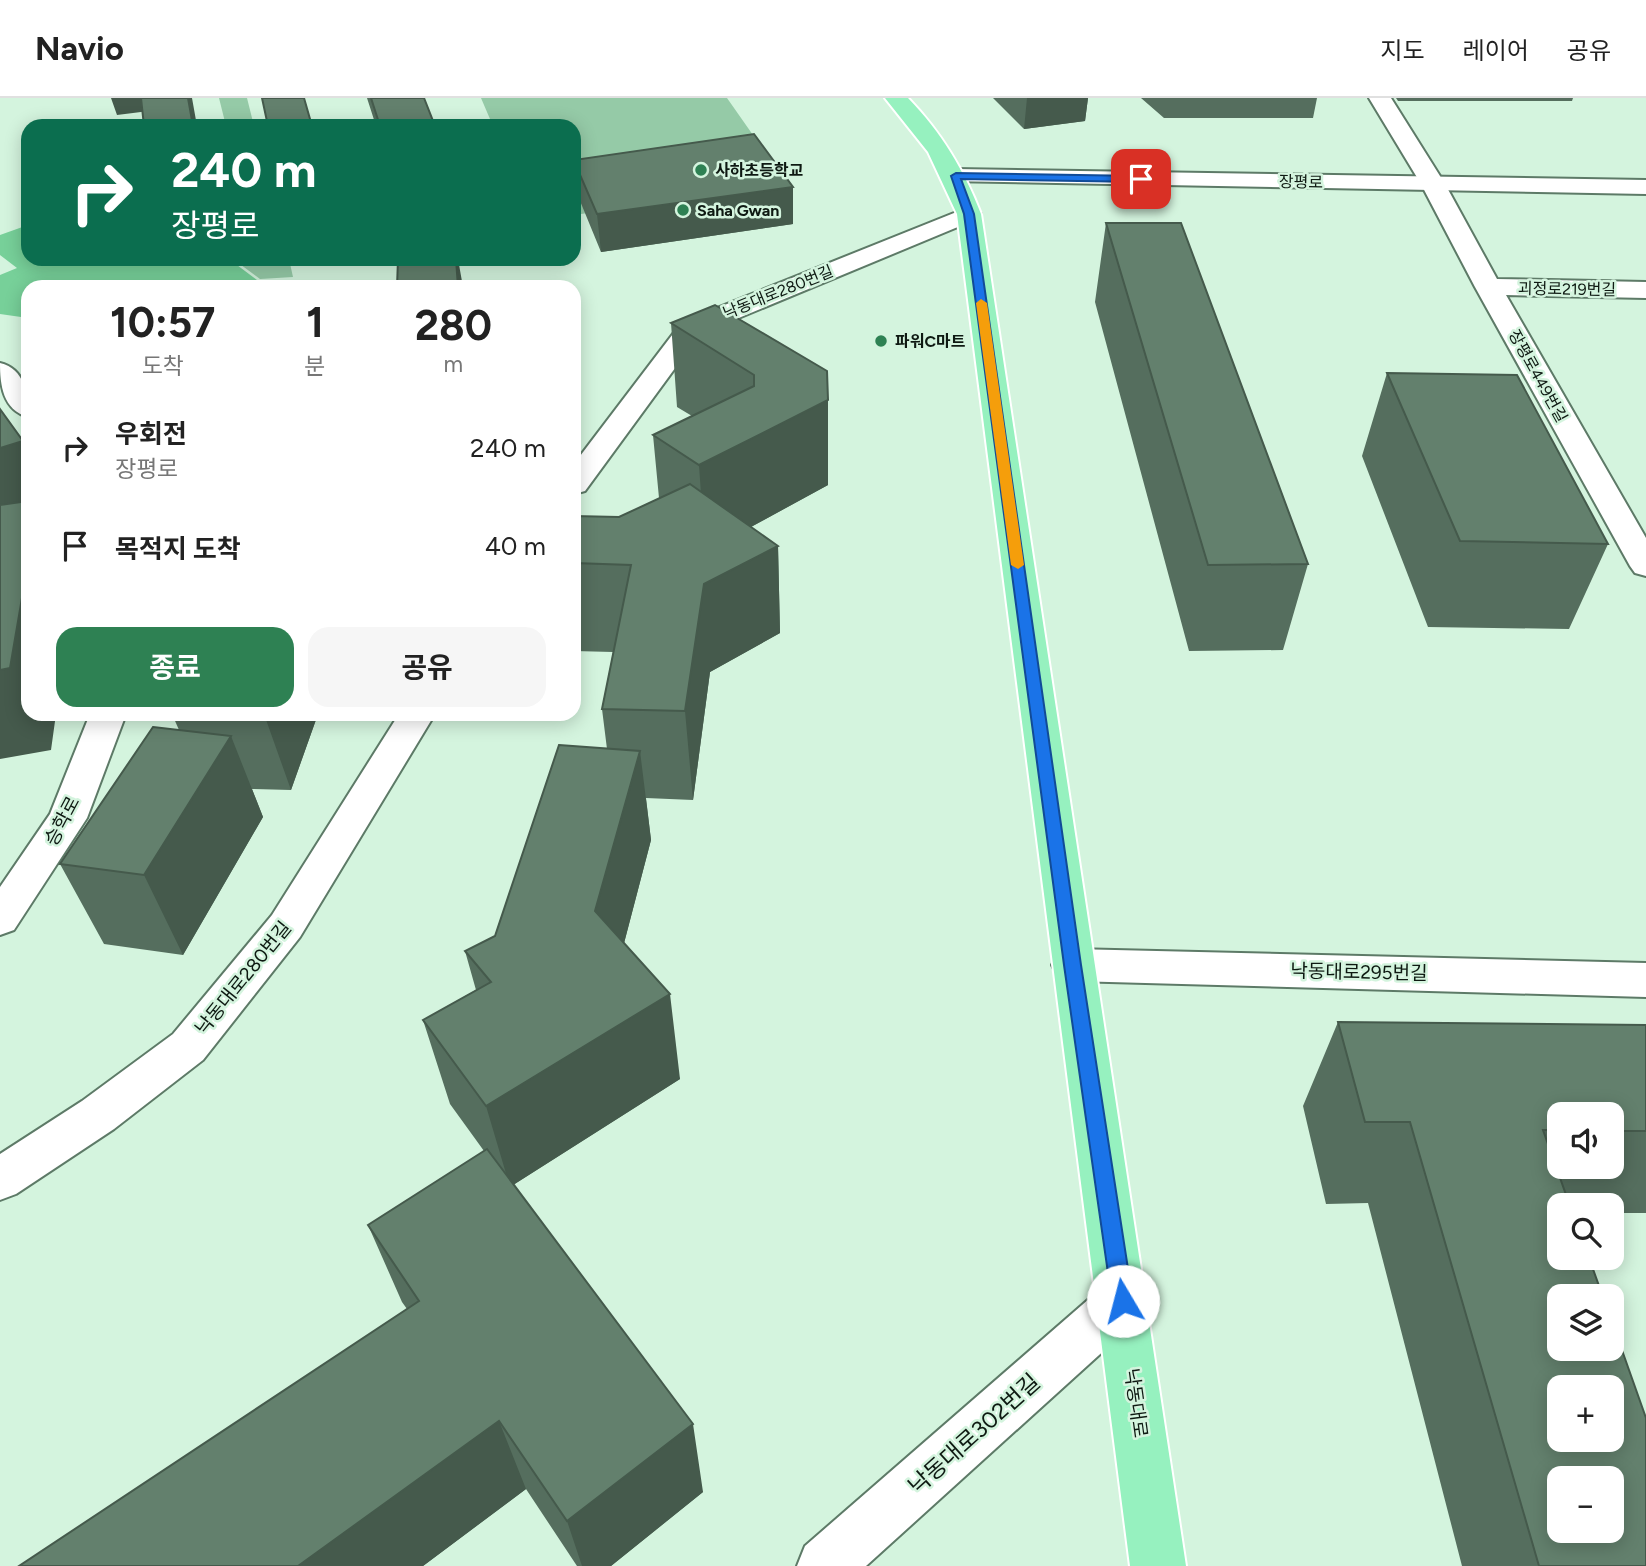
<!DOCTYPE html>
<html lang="ko">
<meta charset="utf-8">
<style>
:root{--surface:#fff;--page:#f6f6f6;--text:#222;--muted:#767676;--line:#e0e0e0;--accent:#2e8153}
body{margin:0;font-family:Figtree,"Noto Sans KR",sans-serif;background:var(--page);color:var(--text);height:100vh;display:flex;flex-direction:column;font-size:26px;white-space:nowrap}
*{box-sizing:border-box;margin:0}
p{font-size:23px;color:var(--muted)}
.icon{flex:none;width:38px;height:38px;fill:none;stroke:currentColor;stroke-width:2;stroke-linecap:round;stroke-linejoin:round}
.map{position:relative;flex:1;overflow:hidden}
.panel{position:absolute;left:21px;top:182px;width:560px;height:441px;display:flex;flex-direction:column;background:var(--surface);border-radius:21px;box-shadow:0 4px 18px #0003}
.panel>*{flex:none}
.hud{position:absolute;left:21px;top:21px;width:560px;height:147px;border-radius:21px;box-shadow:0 4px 18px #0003;background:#0b6e4f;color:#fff;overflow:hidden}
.tools{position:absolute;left:1547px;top:1004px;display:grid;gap:14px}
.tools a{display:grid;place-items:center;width:77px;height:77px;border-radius:14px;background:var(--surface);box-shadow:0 4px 18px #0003;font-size:35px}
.pin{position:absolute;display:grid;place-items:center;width:60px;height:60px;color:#fff;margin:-30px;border-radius:14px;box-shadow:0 4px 10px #0006}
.me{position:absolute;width:77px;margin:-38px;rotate:352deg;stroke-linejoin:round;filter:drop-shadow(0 0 5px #0008)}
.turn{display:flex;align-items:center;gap:24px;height:147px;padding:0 35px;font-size:32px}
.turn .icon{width:91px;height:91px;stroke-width:2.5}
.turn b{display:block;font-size:49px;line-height:60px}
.eta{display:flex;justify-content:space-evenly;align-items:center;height:119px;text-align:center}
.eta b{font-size:42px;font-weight:700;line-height:49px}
.cta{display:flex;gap:14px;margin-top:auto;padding:14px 35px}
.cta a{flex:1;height:80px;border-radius:21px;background:var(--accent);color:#fff;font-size:28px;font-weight:700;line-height:80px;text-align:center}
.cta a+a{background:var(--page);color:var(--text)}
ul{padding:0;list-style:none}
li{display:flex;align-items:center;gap:21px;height:98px;padding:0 35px}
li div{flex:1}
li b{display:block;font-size:26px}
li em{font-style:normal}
header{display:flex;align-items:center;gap:42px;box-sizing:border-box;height:98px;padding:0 35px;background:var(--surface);border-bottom:2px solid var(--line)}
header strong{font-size:33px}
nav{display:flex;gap:38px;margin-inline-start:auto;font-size:24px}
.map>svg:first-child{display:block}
.green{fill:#95caa7}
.forest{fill:#77d099}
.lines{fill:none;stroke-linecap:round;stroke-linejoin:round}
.street-casing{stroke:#5d7a67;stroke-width:4}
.secondary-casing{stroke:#5d7a67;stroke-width:4}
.primary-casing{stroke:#fff;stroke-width:4}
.street{fill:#fff;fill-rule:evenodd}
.secondary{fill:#fff;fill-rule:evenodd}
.primary{fill:#96f1bf;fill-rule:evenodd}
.wall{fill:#556e5e;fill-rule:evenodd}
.shaded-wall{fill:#455a4c}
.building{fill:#63806d;stroke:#455a4c;stroke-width:2;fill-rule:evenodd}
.route{fill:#1a73e8;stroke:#114b97;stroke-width:2}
.slow{fill:#f59e0b}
.poi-dot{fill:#2e8153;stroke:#d4f4de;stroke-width:2.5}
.labels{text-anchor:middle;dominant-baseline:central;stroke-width:5;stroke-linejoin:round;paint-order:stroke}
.far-poi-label{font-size:16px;font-weight:bold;fill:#0e1912;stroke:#d4f4de;text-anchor:start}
.far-street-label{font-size:16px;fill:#0e1912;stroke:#d4f4de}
.street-label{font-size:19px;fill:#0e1912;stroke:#d4f4de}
.near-street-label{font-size:23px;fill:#0e1912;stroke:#d4f4de}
</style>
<header>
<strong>Navio</strong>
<nav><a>지도</a><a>레이어</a><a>공유</a></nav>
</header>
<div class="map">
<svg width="1646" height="1468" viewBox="0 0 1646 1468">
<rect width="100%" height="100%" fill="#d4f4de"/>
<path class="green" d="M 219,0 L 247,0 L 254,28 L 226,28 Z
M 481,0 L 727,0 L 788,87 L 574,117 L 574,28 L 493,28 Z
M 233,161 L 289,161 L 293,179 L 260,181 Z"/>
<path class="forest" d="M 28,127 L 28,161 L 229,161 L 261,185 L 319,182 L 321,189 L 28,189 L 28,220 L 0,216 L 0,177 L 17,170 L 0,157 L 0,137 Z"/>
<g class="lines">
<defs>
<path id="street" d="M 1369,0 L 1391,0 L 1445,86 L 1497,181 L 1646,184 L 1646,200 L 1506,197 L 1646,440 L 1646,478 L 1635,475 L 1630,468 L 1475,189 L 1421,86 Z
M 969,109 L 977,111 L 981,116 L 977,121 L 700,236 L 585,393 L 574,396 L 574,366 L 682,224 Z
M 399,616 L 435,616 L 300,839 L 203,962 L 114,1031 L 16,1096 L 0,1102 L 0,1056 L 82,1003 L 173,936 L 272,817 Z
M 1073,851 L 1646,865 L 1646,899 L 1073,883 L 1058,879 L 1052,867 L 1058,855 Z
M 1123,1180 L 1141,1187 L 1148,1203 L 1141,1219 L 866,1468 L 797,1468 L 805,1448 L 1105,1187 Z"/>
<path id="secondary" d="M 955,71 L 1646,82 L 1646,96 L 947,83 L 943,78 L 947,73 Z
M 0,265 C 25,271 28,296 28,319 C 3,312 0,287 0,265 Z
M 90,616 L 126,616 L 87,720 L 14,832 L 0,837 L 0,789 L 50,716 Z"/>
<path id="primary" d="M 885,0 L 908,0 C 941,34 964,72 981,116 L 1186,1468 L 1130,1468 L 957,116 L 928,54 Z"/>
</defs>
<use href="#street" class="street-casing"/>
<use href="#secondary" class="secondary-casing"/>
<use href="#primary" class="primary-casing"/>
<use href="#street" class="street"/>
<use href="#secondary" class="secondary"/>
<use href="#primary" class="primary"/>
</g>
<path class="wall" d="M 367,0 L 424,0 L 435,28 L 376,28 Z
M 993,0 L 1088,0 L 1085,23 L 1024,31 Z
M 1141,0 L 1317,0 L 1313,20 L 1164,20 Z
M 1396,0 L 1573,0 L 1572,3 L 1398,3 Z
M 574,62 L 793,126 L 601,154 L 578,98 Z
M 1106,125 L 1308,466 L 1283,552 L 1189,553 L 1095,204 Z
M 715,207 L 828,387 L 751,429 L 778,448 L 780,535 L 710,574 L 693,702 L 646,700 L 651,742 L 624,845 L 680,981 L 513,1087 L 703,1394 L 611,1468 L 577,1468 L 526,1391 L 423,1468 L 19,1468 L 407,1211 L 402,1204 L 368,1127 L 484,1053 L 450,1006 L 423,922 L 476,892 L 465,853 L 495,838 L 607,651 L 602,611 L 613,554 L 574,553 L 574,418 L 619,419 L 659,400 L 653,337 L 692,318 L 677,309 L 671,225 Z
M 1387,275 L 1608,446 L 1569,531 L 1428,529 L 1362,358 Z
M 172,616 L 318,616 L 291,692 L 252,691 L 263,719 L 183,857 L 104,846 L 60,766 L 179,632 Z
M 1338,924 L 1646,927 L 1646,1115 L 1612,1115 L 1612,1108 L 1559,1108 L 1646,1468 L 1462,1468 L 1368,1105 L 1326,1106 L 1303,1008 ZM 1559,1017 L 1612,1017 L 1612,1069 L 1559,1069 Z"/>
<path class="shaded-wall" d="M 111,0 L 145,0 L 149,13 L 117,17 Z
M 188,0 L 192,0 L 197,28 L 193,28 Z
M 1027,0 L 1088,0 L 1085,23 L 1024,31 Z
M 793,89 L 793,126 L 601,154 L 597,116 Z
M 299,161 L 335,161 L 300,166 Z
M 456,161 L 458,161 L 463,189 L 458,189 Z
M 828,302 L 828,387 L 705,454 L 699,367 Z
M 23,343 L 28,354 L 28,432 L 0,442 L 0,350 Z
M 778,448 L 780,535 L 710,574 L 693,702 L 685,613 L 704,486 Z
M 28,465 L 28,616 L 56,616 L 51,652 L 0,661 L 0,572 Z
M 264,616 L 318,616 L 291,692 Z
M 231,638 L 263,719 L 183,857 L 144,777 Z
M 640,653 L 651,742 L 610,899 L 595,813 Z
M 670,896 L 680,981 L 510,1089 L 486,1008 Z
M 499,1323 L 526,1391 L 423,1468 L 298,1468 Z
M 693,1326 L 703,1394 L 611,1468 L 582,1468 L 567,1423 Z"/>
<path class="building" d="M 141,0 L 188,0 L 193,28 L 144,28 Z
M 262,0 L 304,0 L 312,28 L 268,28 Z
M 371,0 L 424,0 L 435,28 L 380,28 Z
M 754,36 L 793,89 L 597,116 L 574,63 L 574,62 Z
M 1106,125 L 1181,125 L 1308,466 L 1208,467 Z
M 398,161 L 456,161 L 458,189 L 397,189 Z
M 715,207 L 827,273 L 828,302 L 699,367 L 653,337 L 754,288 L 754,277 L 671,225 Z
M 1387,275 L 1517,277 L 1608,446 L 1460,443 Z
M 0,311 L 23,343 L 0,350 Z
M 690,386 L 778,448 L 704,486 L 685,613 L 602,611 L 631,467 L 574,465 L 574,418 L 619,419 Z
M 28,403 L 28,465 L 10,570 L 0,572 L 0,407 Z
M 153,629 L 231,638 L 144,777 L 60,766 Z
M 559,647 L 640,653 L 595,813 L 670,896 L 486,1008 L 423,922 L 491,884 L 465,853 L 495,838 Z
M 1338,924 L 1646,927 L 1646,1033 L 1612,1033 L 1612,1017 L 1559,1017 L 1559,1032 L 1543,1032 L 1570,1108 L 1559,1108 L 1559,1160 L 1589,1160 L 1603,1199 L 1559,1199 L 1559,1251 L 1612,1251 L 1612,1224 L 1646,1320 L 1646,1468 L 1539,1468 L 1410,1024 L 1365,1024 ZM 1559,1290 L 1612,1290 L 1612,1342 L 1559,1342 ZM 1559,1381 L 1612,1381 L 1612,1433 L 1559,1433 Z
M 487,1051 L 693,1326 L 567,1423 L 499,1323 L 298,1468 L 19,1468 L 419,1203 L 368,1127 Z"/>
<path class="route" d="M 956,75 L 1141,78 L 1146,81 L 1141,84 L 961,81 L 974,116 L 1081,867 L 1133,1203 L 1130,1210 L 1123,1213 L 1115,1210 L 1112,1203 L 1064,867 L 964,116 L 951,78 Z"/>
<path class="slow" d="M 981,201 L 987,205 L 1024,467 L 1018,471 L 1011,467 L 976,205 Z"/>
<g class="poi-dot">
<circle cx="701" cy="72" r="7"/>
<circle cx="683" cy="112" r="7"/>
<circle cx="881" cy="243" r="7"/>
</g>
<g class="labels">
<g class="far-poi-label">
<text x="715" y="72">사하초등학교</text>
<text x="697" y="112">Saha Gwan</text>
<text x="895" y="243">파워C마트</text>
</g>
<g class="far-street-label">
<text transform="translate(1301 84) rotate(1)">장평로</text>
<text transform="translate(1567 191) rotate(1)">괴정로219번길</text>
<text transform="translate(778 194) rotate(-22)">낙동대로280번길</text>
<text transform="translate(1538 278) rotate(61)">장평로449번길</text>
</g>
<g class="street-label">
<text transform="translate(62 723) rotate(-62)">승학로</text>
<text transform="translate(1359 874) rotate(1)">낙동대로295번길</text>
<text transform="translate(243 880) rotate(-51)">낙동대로280번길</text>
<text transform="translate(1136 1305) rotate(82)">낙동대로</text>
</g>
<g class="near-street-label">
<text transform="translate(974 1336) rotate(-42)">낙동대로302번길</text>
</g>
</g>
</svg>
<div class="tools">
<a><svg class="icon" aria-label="sound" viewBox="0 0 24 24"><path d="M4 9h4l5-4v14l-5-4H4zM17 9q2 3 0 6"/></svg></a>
<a><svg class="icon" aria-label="search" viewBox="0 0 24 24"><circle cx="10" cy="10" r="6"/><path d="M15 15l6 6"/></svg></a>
<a><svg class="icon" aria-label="layers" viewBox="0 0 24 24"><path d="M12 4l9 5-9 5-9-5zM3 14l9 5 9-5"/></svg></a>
<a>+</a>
<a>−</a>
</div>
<div class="pin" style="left:1141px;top:81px;background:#d93025"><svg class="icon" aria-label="arrive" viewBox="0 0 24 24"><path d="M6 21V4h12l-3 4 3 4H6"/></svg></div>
<svg class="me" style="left:1123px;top:1203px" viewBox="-20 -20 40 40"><circle r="19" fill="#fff"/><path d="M0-13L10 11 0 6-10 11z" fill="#1a73e8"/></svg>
<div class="hud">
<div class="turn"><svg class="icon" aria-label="right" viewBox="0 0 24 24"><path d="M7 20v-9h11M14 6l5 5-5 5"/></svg><div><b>240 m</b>장평로</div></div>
</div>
<section class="panel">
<div class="eta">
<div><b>10:57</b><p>도착</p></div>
<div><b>1</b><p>분</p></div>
<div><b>280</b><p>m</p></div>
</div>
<ul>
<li><svg class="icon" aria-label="right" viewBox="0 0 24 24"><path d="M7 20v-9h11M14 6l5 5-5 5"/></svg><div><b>우회전</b><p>장평로</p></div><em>240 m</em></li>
<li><svg class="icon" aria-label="arrive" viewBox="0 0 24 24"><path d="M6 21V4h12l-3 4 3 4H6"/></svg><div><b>목적지 도착</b></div><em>40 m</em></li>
</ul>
<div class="cta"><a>종료</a><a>공유</a></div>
</section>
</div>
